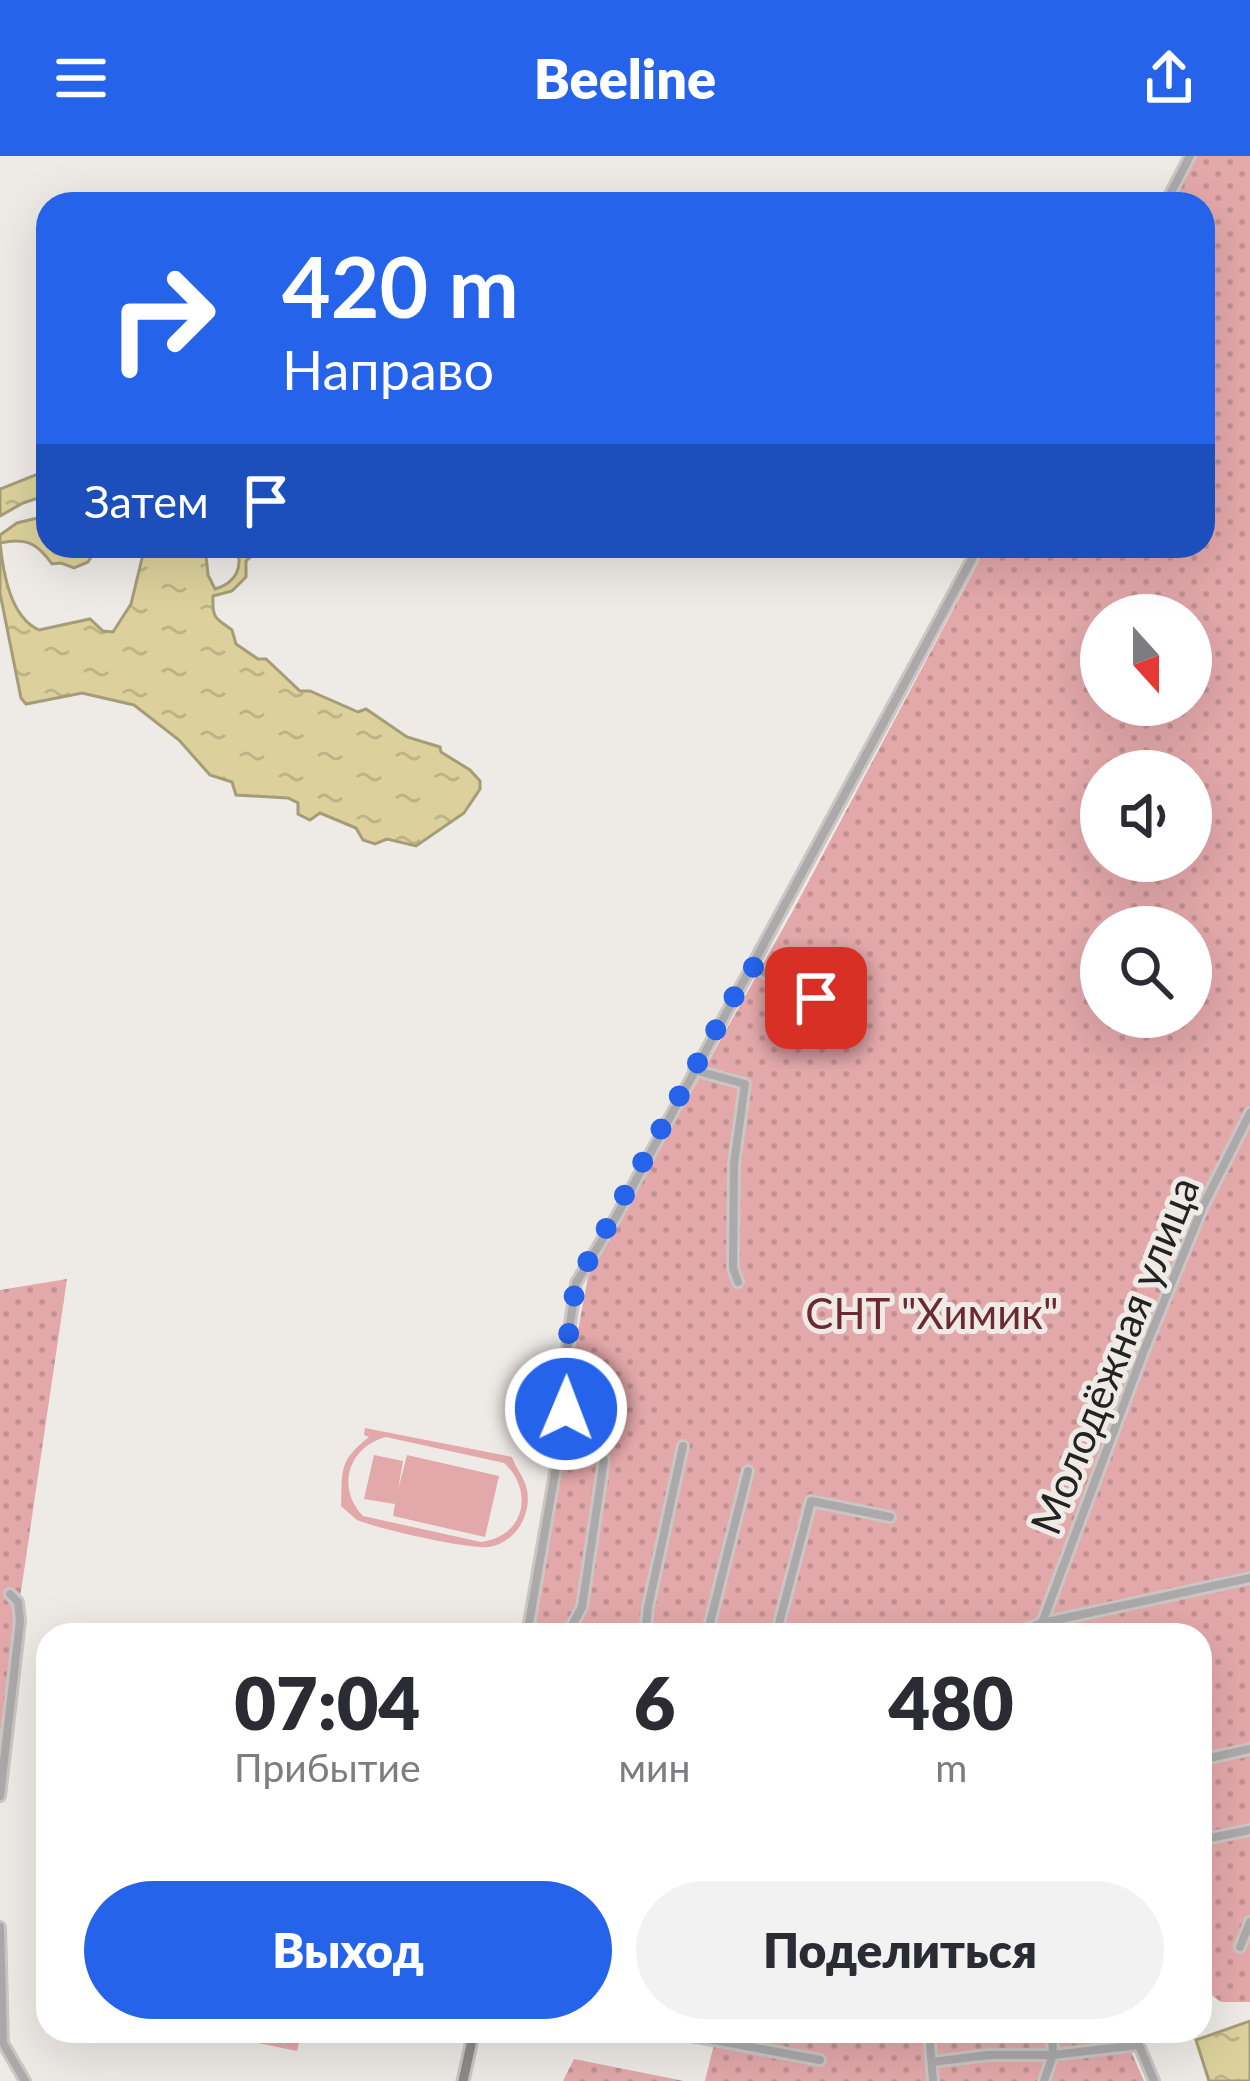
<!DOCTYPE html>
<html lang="ru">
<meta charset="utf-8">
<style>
:root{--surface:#fff;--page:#f2f2f3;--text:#2b2b33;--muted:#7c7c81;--accent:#2563eb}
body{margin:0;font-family:Lato,sans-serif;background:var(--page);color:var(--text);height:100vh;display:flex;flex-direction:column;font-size:45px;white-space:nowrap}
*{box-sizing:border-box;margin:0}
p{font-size:39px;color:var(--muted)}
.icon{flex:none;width:66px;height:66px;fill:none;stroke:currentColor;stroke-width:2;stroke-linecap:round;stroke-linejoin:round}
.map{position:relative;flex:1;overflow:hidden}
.panel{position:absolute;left:36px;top:1467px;width:1176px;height:420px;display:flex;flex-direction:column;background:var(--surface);border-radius:36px;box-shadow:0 12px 48px #0002}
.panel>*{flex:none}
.banner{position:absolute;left:36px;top:36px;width:1179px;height:366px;border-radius:36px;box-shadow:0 12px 48px #0002;background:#2563eb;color:#fff;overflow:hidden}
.needle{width:78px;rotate:159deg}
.fabs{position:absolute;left:1080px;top:438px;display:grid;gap:24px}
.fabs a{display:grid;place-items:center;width:132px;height:132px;border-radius:50%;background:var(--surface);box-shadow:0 12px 48px #0002;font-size:60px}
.pin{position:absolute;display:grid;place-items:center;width:102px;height:102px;color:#fff;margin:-51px;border-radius:24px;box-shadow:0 6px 18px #0006}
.me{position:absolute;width:132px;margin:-66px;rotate:1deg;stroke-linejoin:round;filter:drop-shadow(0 0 9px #0008)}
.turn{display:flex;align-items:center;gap:42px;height:252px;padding:0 48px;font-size:54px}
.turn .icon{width:156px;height:156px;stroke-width:2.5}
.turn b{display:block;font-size:84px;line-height:102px}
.then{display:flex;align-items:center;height:114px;padding:0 48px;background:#0003;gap:24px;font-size:45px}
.eta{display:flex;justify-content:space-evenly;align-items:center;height:204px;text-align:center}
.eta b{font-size:72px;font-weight:800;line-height:84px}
.button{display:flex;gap:24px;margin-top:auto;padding:24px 48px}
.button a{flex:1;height:138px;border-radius:72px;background:var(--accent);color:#fff;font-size:48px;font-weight:800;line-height:138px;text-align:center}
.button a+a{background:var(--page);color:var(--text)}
header{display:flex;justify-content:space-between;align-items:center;height:156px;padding:0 48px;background:var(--accent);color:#fff;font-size:54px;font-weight:800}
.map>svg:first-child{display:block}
.grass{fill:url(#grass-tufts)}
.garden{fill:url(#garden-dots);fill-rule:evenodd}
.pitch{fill:#e3a8aa;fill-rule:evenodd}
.water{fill:url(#water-ripples);stroke:#a59d77;stroke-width:3}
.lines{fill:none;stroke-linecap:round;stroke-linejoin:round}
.street-casing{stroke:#cac6c3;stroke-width:14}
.secondary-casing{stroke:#cac6c3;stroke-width:15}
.street{stroke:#aba9a9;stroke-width:8}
.secondary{stroke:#8d8a89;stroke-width:9}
.route{stroke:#2563eb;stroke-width:21;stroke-dasharray:0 37.8}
.labels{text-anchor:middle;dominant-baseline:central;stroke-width:10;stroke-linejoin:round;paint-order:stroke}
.park-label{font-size:42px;fill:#6e2830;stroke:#eeeae6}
.street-label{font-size:42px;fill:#242322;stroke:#eeeae6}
</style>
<header><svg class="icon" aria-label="menu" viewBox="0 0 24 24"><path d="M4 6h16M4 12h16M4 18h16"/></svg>Beeline<svg class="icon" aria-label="share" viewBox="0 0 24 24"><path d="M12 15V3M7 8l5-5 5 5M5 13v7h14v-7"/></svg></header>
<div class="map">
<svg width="1250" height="1925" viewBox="0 0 1250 1925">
<defs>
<pattern id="grass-tufts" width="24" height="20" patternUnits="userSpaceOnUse" patternTransform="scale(3)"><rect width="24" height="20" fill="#e3a8aa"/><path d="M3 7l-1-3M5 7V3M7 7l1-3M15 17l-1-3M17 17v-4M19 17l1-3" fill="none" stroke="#c39092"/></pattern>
<pattern id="garden-dots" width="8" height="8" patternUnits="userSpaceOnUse" patternTransform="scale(3)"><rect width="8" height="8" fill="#e3a8aa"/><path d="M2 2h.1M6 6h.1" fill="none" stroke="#c39092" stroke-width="1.8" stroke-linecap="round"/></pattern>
<pattern id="water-ripples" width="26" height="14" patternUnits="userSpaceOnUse" patternTransform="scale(3)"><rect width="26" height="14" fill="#dcd19c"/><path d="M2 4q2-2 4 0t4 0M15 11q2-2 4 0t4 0" fill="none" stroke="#bdb386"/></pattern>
</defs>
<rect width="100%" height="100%" fill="#eeeae6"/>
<path class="grass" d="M 230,1875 L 302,1875 L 297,1895 L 229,1881 Z"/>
<path class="garden" d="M 1196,0 L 1250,0 L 1250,1846 L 1221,1846 L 1200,1831 L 1200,1479 L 534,1479 L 569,1269 L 569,1223 L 588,1121 L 795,751 L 987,390 L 1203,390 L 1203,48 L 1171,48 ZM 1101,459 L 1191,459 L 1191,549 L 1101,549 ZM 1101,615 L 1191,615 L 1191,705 L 1101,705 ZM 1101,771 L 1191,771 L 1191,861 L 1101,861 Z
M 67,1123 L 0,1578 L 0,1134 Z
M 695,1875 L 1122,1875 L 1144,1925 L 705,1925 L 716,1880 Z
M 574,1903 L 684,1925 L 563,1925 Z"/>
<path class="pitch" d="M 365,1272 L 512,1301 C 515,1311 525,1322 527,1334 C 532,1360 514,1388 488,1391 C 466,1393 379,1373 357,1364 L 341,1350 C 343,1315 337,1306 369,1281 L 364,1279 ZM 386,1281 L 504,1307 C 535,1335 524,1381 481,1386 L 363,1360 C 336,1332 348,1291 386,1281 Z
M 374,1299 L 403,1305 L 398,1334 L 407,1299 L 499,1320 L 485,1381 L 393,1360 L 395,1348 L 364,1343 Z"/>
<path class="water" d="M 48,314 L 48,339 L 23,347 L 0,360 L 0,333 Z
M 37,362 L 41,380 L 48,377 L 48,389 L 55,397 L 64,397 L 70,390 L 98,390 L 88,406 L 74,412 L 61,407 L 52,408 C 37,387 26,381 0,387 C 3,416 10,461 39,474 L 90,463 L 103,475 L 113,476 L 131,448 L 145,390 L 205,390 L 208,419 L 215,433 C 236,427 244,411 236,390 L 263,390 L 246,405 L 246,421 L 232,435 L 213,440 C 212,464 216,462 232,474 L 236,488 L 258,503 L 266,503 L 300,535 L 310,535 L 358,556 L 366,553 L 407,581 L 440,591 L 441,596 L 470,614 L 480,625 L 480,633 L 464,657 L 416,690 L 387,683 L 375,688 L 363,684 L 356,672 L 320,657 L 310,664 L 298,658 L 298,647 L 288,642 L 236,639 L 232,626 L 210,619 L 179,584 L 134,549 L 82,537 L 26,548 L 21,542 L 0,437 L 0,379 L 17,367 Z
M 1250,1865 L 1250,1925 L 1209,1925 L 1196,1884 Z"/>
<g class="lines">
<defs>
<path id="street" d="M 1165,48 L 1190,0
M 751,810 L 816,842
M 694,914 L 745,928 L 734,1008 L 733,1112 L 738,1126
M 1042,1467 L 1143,1197 L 1203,1050 L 1250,957
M 527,1479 L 566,1253 L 568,1182 L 576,1127 L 616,1061 L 979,390
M 567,1479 L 582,1451 L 604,1304
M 645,1479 L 648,1451 L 683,1290
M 707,1479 L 748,1315
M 776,1479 L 811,1345 L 890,1361
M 1012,1479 L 1042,1467 L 1250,1422
M 1200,1604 L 1250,1593
M 0,1640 L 20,1465 L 18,1446 L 10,1438
M 1200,1684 L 1250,1674
M 0,1771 L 3,1887 L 25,1925
M 1240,1791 L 1250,1766
M 665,1875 L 820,1904
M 929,1875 L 933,1925
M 1133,1875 L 1154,1925
M 932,1906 L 989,1899 L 1053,1899 L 1139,1889
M 1044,1925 L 1053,1899 L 1052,1875"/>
<path id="secondary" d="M 463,1925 L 474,1875"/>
</defs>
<use href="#street" class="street-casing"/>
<use href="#secondary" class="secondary-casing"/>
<use href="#street" class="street"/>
<use href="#secondary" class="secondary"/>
</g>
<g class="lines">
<path class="route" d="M 566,1253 L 568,1182 L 576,1127 L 751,810 L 816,842"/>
</g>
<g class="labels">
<g class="park-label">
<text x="932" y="1157">СНТ "Химик"</text>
</g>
<g class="street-label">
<text transform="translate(1114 1199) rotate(-68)">Молодёжная улица</text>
</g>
</g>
</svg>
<div class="fabs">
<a><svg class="needle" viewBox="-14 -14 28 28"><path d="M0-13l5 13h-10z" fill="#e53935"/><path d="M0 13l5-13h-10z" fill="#7c7c81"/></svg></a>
<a><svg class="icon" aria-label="sound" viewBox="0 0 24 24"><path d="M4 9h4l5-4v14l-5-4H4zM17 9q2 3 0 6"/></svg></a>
<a><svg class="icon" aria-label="search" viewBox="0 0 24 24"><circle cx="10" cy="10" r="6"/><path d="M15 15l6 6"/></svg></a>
</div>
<div class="pin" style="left:816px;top:842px;background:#d93025"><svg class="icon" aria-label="arrive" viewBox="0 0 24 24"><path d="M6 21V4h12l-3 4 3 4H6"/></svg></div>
<svg class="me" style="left:566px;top:1253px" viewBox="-20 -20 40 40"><circle r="17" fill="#2563eb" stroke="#fff" stroke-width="3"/><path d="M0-11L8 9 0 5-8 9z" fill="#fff"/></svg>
<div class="banner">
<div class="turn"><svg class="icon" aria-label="right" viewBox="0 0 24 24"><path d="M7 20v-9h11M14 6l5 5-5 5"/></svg><div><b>420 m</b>Направо</div></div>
<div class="then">Затем<svg class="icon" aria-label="arrive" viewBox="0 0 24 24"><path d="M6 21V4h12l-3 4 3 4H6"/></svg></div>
</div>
<section class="panel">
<div class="eta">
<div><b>07:04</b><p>Прибытие</p></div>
<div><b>6</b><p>мин</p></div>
<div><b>480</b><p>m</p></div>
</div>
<div class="button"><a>Выход</a><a>Поделиться</a></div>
</section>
</div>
